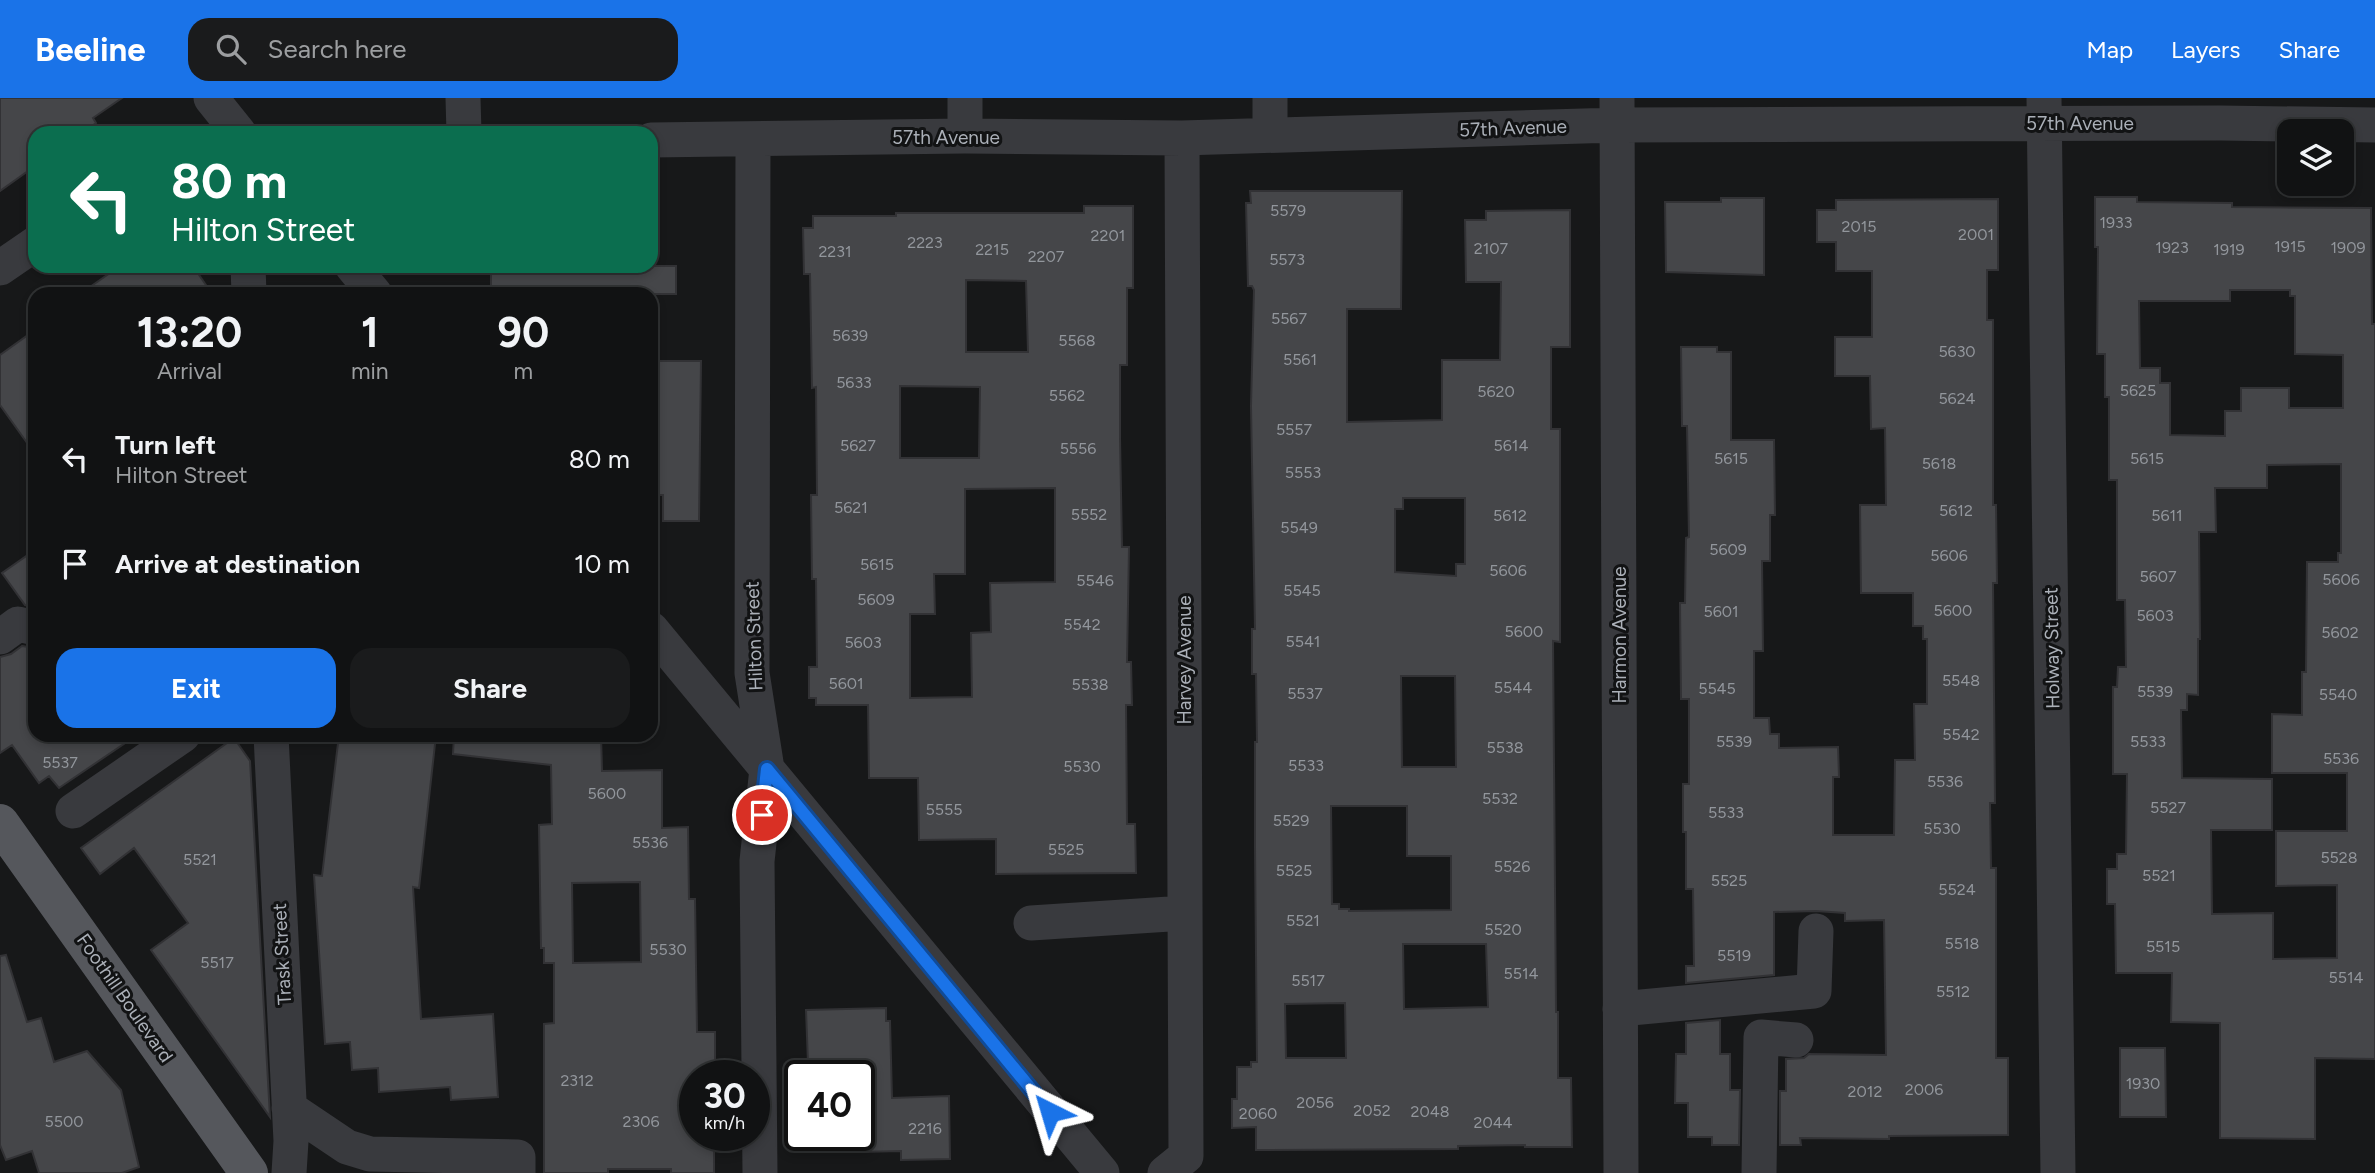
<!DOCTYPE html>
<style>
:root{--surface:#111213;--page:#1a1b1c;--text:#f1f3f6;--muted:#9c9ea0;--line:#303233;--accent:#1a73e8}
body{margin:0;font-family:Figtree,sans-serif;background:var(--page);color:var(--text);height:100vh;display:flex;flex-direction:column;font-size:26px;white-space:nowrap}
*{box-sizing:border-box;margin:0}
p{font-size:23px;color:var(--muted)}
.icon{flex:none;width:38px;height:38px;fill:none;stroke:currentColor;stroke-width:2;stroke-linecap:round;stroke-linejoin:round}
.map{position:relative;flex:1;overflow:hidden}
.sheet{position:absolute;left:28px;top:189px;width:630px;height:455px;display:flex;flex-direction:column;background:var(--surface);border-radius:21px;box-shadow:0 4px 10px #0003,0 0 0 2px var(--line)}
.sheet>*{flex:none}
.top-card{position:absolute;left:28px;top:28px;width:630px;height:147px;border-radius:21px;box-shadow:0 4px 10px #0003,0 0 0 2px var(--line);background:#0b6e4f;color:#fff;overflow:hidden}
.buttons{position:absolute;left:2277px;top:21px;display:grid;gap:14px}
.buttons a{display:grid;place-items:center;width:77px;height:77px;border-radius:14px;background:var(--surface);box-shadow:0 4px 10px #0003,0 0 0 2px var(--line);font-size:35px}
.speed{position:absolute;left:679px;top:962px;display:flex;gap:14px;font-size:35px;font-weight:700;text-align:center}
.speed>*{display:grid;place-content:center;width:91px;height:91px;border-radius:50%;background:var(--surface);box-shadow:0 4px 10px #0003,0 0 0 2px var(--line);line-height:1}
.speed small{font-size:18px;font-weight:400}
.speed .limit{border:4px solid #111;border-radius:10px;background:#fff;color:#111}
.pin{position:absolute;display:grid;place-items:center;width:60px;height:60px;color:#fff;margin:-30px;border:4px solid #fff;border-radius:50%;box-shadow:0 2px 7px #0007}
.me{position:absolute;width:77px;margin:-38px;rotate:320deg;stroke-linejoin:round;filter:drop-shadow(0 0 5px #0008)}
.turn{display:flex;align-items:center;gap:24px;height:147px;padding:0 28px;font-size:32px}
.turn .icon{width:91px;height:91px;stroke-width:2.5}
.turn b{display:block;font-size:49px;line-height:60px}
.eta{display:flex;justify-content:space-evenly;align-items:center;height:119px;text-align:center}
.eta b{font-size:42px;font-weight:700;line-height:49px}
.primary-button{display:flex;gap:14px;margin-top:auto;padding:14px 28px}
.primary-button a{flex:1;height:80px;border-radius:21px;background:var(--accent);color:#fff;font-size:28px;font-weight:700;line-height:80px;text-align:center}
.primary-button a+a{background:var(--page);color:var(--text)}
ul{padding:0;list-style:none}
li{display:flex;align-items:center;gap:21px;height:105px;padding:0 28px}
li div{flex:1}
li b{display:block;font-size:26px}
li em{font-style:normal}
header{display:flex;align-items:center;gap:42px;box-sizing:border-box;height:98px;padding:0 35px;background:var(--accent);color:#fff}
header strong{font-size:33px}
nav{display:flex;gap:38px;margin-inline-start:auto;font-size:24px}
.search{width:490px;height:63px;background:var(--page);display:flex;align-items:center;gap:18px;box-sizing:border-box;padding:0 24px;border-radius:21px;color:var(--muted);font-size:26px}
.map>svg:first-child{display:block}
.building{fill:#454649;stroke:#323235;stroke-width:2;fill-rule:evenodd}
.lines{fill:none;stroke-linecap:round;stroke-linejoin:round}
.minor{stroke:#393a3e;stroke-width:35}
.major{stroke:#55575c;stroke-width:38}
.route-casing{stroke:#114b97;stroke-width:18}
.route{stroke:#1a73e8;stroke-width:12}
.labels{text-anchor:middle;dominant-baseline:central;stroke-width:6;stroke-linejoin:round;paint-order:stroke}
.number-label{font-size:16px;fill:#92969c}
.street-label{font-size:19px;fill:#abb0b8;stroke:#121314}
</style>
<header>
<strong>Beeline</strong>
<div class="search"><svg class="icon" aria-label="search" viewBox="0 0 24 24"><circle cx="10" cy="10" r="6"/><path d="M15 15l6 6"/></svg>Search here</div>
<nav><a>Map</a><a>Layers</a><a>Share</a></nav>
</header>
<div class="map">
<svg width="2375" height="1075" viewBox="0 0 2375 1075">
<rect width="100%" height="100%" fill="#171819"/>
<path class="building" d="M 0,0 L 122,0 L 93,20 L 96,25 L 82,35 L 35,35 L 35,68 L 0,93 Z
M 1250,93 L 1402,93 L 1401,211 L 1347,211 L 1347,324 L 1442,322 L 1442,262 L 1500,262 L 1501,184 L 1466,184 L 1465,122 L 1486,122 L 1486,113 L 1570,112 L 1570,249 L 1551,249 L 1551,331 L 1560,331 L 1560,544 L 1553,543 L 1556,914 L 1558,914 L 1558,980 L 1571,980 L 1572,1049 L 1525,1049 L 1525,1047 L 1458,1048 L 1458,1051 L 1256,1052 L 1256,1029 L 1232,1030 L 1232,1001 L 1237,1001 L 1237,969 L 1251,969 L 1251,964 L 1257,964 L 1255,750 L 1255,644 L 1257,644 L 1256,576 L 1252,576 L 1252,531 L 1255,531 L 1251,308 L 1254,192 L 1252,188 L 1248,188 L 1246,105 L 1251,105 ZM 1403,400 L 1465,400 L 1465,466 L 1456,466 L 1456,478 L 1395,474 L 1395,411 L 1403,411 ZM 1401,578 L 1455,578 L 1456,669 L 1402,669 ZM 1331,708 L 1407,708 L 1407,758 L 1451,758 L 1451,812 L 1349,813 L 1349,811 L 1339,811 L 1339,806 L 1332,806 ZM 1403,846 L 1486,846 L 1488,909 L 1404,911 ZM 1345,905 L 1346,960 L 1286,960 L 1285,906 Z
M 2095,99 L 2137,99 L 2137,104 L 2232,105 L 2232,109 L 2371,110 L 2372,226 L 2375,226 L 2375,961 L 2315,960 L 2315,1041 L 2220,1040 L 2220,925 L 2171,924 L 2172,875 L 2116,875 L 2115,806 L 2107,806 L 2107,771 L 2117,771 L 2117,756 L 2126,756 L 2127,676 L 2113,676 L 2113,589 L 2117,589 L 2118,569 L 2126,569 L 2125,502 L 2117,502 L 2117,382 L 2109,382 L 2109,299 L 2105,299 L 2105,256 L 2097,256 L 2098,149 L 2095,149 ZM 2230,192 L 2290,192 L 2290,198 L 2295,198 L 2295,256 L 2343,257 L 2343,310 L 2289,310 L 2289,290 L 2241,290 L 2241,313 L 2225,313 L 2225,338 L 2170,337 L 2170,285 L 2160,285 L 2160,270 L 2140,270 L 2139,203 L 2230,203 ZM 2341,366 L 2341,455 L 2338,455 L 2338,464 L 2307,464 L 2306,574 L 2302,574 L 2302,617 L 2272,616 L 2272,675 L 2347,675 L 2347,733 L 2276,733 L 2276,788 L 2337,787 L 2337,860 L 2273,861 L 2273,815 L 2212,816 L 2211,732 L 2272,732 L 2272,681 L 2182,680 L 2181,612 L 2187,612 L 2187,596 L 2198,597 L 2198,541 L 2200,541 L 2199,434 L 2216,434 L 2215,390 L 2267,390 L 2267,367 Z
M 1721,100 L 1764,100 L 1764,177 L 1666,174 L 1665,104 L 1721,104 Z
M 1998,101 L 1998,172 L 1987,172 L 1987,222 L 1993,222 L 1993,407 L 1996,407 L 1997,485 L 1993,485 L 1995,705 L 1990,705 L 1991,770 L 1996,770 L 1996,960 L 2008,960 L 2008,1037 L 1889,1038 L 1889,1041 L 1800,1040 L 1801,1047 L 1780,1047 L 1780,993 L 1786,993 L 1786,961 L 1804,960 L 1809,956 L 1886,957 L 1884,822 L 1845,823 L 1845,815 L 1816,813 L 1774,814 L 1774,877 L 1686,885 L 1686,868 L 1694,868 L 1693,791 L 1686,791 L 1686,734 L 1683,734 L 1683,686 L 1689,686 L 1689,601 L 1681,601 L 1680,505 L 1685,505 L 1686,440 L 1689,439 L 1687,328 L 1682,328 L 1681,249 L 1717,249 L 1717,254 L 1731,254 L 1731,342 L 1774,342 L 1775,417 L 1770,417 L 1770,463 L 1762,463 L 1763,553 L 1754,553 L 1754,620 L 1769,620 L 1770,636 L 1779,636 L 1779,650 L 1838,649 L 1839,679 L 1833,679 L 1833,737 L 1894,737 L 1895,662 L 1915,662 L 1914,606 L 1927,606 L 1927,541 L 1923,541 L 1923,528 L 1913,528 L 1913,495 L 1861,495 L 1860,407 L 1886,407 L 1885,330 L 1871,331 L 1870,278 L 1835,278 L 1835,239 L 1872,239 L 1872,173 L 1836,173 L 1836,144 L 1817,144 L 1817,112 L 1836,112 L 1836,102 Z
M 1084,108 L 1133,108 L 1133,190 L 1127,190 L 1127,267 L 1120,267 L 1120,340 L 1122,449 L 1129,449 L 1127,564 L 1131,564 L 1132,607 L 1126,607 L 1127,726 L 1135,726 L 1136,775 L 996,776 L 996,741 L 919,742 L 918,680 L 869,680 L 868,607 L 816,607 L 816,600 L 809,600 L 809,569 L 817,569 L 816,481 L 812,481 L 811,397 L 817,397 L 816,289 L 812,290 L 810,176 L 804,176 L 803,130 L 813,130 L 813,118 L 896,118 L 896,115 L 1084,115 ZM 966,182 L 1026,183 L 1028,254 L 966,254 ZM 900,288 L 980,289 L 979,360 L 900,360 ZM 1055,390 L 1055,484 L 990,485 L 991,534 L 971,535 L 972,599 L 910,600 L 910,516 L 935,516 L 934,476 L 965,476 L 965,391 Z
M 120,168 L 193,168 L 212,196 L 80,196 Z
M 491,168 L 676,168 L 676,196 L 491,196 Z
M 35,232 L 35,356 L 0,307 L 0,257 Z
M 651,263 L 701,263 L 699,423 L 663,423 L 663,397 L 657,397 L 657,377 L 651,372 Z
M 35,452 L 35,509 L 25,507 L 2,475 Z
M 22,548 L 35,550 L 35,637 L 137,637 L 59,690 L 49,678 L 39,685 L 12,647 L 0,655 L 0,559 L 11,556 Z
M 339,637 L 436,637 L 419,790 L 413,789 L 421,921 L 493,916 L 498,999 L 451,1002 L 450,989 L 379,994 L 378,970 L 352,972 L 350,944 L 325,946 L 314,777 L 322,778 Z
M 454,637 L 601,637 L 602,673 L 662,672 L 662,730 L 688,729 L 689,801 L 695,801 L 697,934 L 715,934 L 715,978 L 695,978 L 695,1038 L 714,1038 L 714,1075 L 671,1075 L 671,1071 L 608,1071 L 608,1075 L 544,1075 L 544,926 L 554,925 L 554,865 L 544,865 L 544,850 L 541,850 L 539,727 L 552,726 L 551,667 L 453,656 ZM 640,784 L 641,864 L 573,865 L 572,785 Z
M 234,640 L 250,663 L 270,1019 L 151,852 L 188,825 L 134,750 L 100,776 L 81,750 Z
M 6,857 L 27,924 L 41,920 L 54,964 L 87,953 L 121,992 L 139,1069 L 122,1075 L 39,1075 L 32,1053 L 6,1062 L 0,1047 L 0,858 Z
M 886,910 L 886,923 L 890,923 L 892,1000 L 949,998 L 950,1061 L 901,1062 L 901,1053 L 859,1054 L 859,978 L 855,978 L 855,965 L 808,965 L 806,912 Z
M 1720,922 L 1720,956 L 1730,956 L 1730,992 L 1740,992 L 1739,1047 L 1712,1047 L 1712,1039 L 1688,1039 L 1688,1005 L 1675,1005 L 1676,956 L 1686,956 L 1686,925 Z
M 2120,950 L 2165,950 L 2166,1019 L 2120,1019 Z"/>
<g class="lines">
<path class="minor" d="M 211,0 L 239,35
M 463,0 L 464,35
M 965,0 L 965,38
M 1270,0 L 1270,37
M 1617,0 L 1621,1075
M 2044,0 L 2058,1075
M 753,41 L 752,575 L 767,671 L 757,763 L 760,1075
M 651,42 L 965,38 L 1182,40 L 1617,27 L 2220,25 L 2375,27
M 248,168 L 249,196
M 352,168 L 375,196
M 0,170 L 35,146
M 651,531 L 1102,1075
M 0,539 L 18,526 L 35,530
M 271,637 L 291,1043 L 289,1075
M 73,713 L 183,637
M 1031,825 L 1185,815
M 1620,911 L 1814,893 L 1816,833
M 289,1010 L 347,1049 L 370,1056 L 518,1059 L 518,1075
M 1165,1075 L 1186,1058 L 1182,40
M 1759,1075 L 1761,939 L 1796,942"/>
<path class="major" d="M 0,725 L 249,1075"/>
</g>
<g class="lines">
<defs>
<path id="route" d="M 762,717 L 767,671 L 1050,1014"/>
</defs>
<use href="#route" class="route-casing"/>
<use href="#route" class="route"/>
</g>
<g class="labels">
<g class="number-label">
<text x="1288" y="112">5579</text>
<text x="2116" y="124">1933</text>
<text x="1859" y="128">2015</text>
<text x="1976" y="136">2001</text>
<text x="1108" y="137">2201</text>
<text x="925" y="144">2223</text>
<text x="2290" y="148">1915</text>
<text x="2172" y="149">1923</text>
<text x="2348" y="149">1909</text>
<text x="1491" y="150">2107</text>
<text x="992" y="151">2215</text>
<text x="2229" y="151">1919</text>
<text x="835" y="153">2231</text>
<text x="1046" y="158">2207</text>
<text x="1287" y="161">5573</text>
<text x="1289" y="220">5567</text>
<text x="850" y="237">5639</text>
<text x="1077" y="242">5568</text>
<text x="1957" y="253">5630</text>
<text x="1300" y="261">5561</text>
<text x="854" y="284">5633</text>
<text x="2138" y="292">5625</text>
<text x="1496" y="293">5620</text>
<text x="1067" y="297">5562</text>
<text x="1957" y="300">5624</text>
<text x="1294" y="331">5557</text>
<text x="858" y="347">5627</text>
<text x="1511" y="347">5614</text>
<text x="1078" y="350">5556</text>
<text x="1731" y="360">5615</text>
<text x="2147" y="360">5615</text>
<text x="1939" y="365">5618</text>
<text x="1303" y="374">5553</text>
<text x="851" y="409">5621</text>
<text x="1956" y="412">5612</text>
<text x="1089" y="416">5552</text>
<text x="1510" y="417">5612</text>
<text x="2167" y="417">5611</text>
<text x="1299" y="429">5549</text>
<text x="1728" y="451">5609</text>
<text x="1949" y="457">5606</text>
<text x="877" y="466">5615</text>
<text x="1508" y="472">5606</text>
<text x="2158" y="478">5607</text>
<text x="2341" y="481">5606</text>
<text x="1095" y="482">5546</text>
<text x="1302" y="492">5545</text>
<text x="876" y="501">5609</text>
<text x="1953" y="512">5600</text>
<text x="1721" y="513">5601</text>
<text x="2155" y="517">5603</text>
<text x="1082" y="526">5542</text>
<text x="1524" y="533">5600</text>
<text x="2340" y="534">5602</text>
<text x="1303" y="543">5541</text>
<text x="863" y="544">5603</text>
<text x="1961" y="582">5548</text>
<text x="846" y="585">5601</text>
<text x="1090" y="586">5538</text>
<text x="1513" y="589">5544</text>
<text x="1717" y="590">5545</text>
<text x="2155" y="593">5539</text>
<text x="1305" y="595">5537</text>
<text x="2338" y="596">5540</text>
<text x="1961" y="636">5542</text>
<text x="1734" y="643">5539</text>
<text x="2148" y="643">5533</text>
<text x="1505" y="649">5538</text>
<text x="2341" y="660">5536</text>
<text x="60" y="664">5537</text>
<text x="1306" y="667">5533</text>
<text x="1082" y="668">5530</text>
<text x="1945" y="683">5536</text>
<text x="607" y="695">5600</text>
<text x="1500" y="700">5532</text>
<text x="2168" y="709">5527</text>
<text x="944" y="711">5555</text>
<text x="1726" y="714">5533</text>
<text x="1291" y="722">5529</text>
<text x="1942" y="730">5530</text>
<text x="650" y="744">5536</text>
<text x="1066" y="751">5525</text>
<text x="2339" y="759">5528</text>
<text x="200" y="761">5521</text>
<text x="1512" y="768">5526</text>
<text x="1294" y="772">5525</text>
<text x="2159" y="777">5521</text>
<text x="1729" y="782">5525</text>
<text x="1957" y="791">5524</text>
<text x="1303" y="822">5521</text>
<text x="1503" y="831">5520</text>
<text x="1962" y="845">5518</text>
<text x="2163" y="848">5515</text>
<text x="668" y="851">5530</text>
<text x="1734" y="857">5519</text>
<text x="217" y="864">5517</text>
<text x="1521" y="875">5514</text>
<text x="2346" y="879">5514</text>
<text x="1308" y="882">5517</text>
<text x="1953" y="893">5512</text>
<text x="577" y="982">2312</text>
<text x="2143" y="985">1930</text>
<text x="1924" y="991">2006</text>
<text x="1865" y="993">2012</text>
<text x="1315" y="1004">2056</text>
<text x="1372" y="1012">2052</text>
<text x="1430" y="1013">2048</text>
<text x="1258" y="1015">2060</text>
<text x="64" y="1023">5500</text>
<text x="641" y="1023">2306</text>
<text x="1493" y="1024">2044</text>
<text x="925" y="1030">2216</text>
</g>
<g class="street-label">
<text x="2080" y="25">57th Avenue</text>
<text transform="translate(1513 30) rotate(-2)">57th Avenue</text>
<text x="946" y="39">57th Avenue</text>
<text transform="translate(1619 537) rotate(-90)">Harmon Avenue</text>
<text transform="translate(754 538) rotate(-92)">Hilton Street</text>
<text transform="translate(2052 550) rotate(-91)">Holway Street</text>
<text transform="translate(1184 562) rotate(-90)">Harvey Avenue</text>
<text transform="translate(282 856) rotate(-93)">Trask Street</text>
<text transform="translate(125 900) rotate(55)">Foothill Boulevard</text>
</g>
</g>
</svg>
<div class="buttons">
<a><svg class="icon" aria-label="layers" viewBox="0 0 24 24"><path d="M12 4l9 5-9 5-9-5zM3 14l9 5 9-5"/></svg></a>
</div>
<div class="speed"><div>30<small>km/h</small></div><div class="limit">40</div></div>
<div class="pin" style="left:762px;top:717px;background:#d93025"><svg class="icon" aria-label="arrive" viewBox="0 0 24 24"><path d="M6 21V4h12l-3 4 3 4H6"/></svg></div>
<svg class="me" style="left:1050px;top:1014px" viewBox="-20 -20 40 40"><path d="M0-17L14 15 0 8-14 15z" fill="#1a73e8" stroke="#fff" stroke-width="4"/></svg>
<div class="top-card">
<div class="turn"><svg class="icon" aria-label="left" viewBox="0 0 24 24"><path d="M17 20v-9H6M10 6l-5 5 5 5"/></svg><div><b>80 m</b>Hilton Street</div></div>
</div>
<section class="sheet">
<div class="eta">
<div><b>13:20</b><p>Arrival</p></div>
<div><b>1</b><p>min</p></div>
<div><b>90</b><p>m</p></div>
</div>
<ul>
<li><svg class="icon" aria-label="left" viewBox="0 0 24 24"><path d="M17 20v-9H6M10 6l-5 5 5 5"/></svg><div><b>Turn left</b><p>Hilton Street</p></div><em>80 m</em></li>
<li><svg class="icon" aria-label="arrive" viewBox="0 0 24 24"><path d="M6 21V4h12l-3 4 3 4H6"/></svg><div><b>Arrive at destination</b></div><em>10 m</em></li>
</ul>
<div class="primary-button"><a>Exit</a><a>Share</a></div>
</section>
</div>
